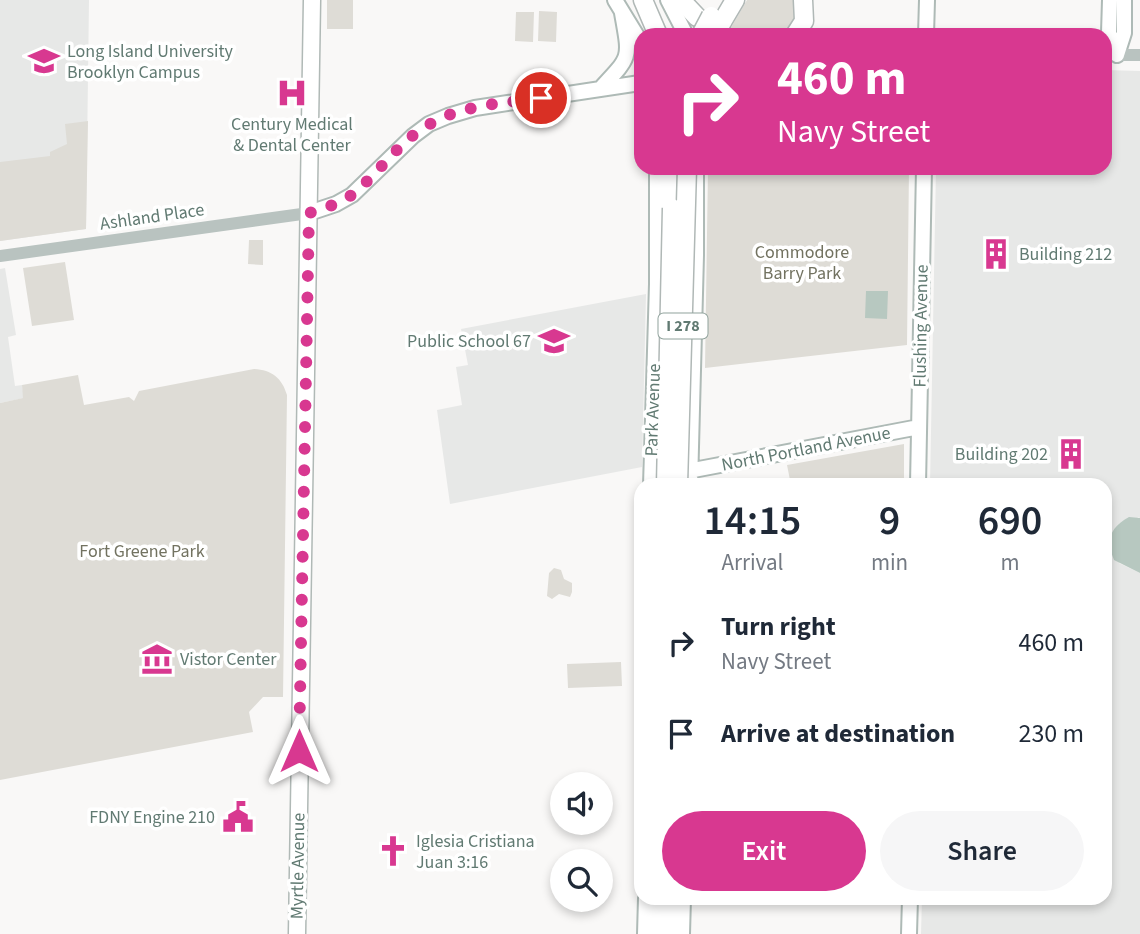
<!DOCTYPE html>
<style>
:root{--surface:#fff;--page:#f6f6f7;--text:#1f2937;--muted:#747a83;--accent:#d83890}
body{margin:0;font-family:"Source Sans 3",sans-serif;background:var(--page);color:var(--text);height:100vh;display:flex;flex-direction:column;font-size:26px;white-space:nowrap}
*{box-sizing:border-box;margin:0}
p{font-size:23px;color:var(--muted)}
.icon{flex:none;width:38px;height:38px;fill:none;stroke:currentColor;stroke-width:2;stroke-linecap:round;stroke-linejoin:round}
.map{position:relative;flex:1;overflow:hidden}
.drawer{position:absolute;left:634px;top:478px;width:478px;height:427px;display:flex;flex-direction:column;background:var(--surface);border-radius:21px;box-shadow:0 4px 10px #0003}
.drawer>*{flex:none}
.guide{position:absolute;left:634px;top:28px;width:478px;height:147px;border-radius:21px;box-shadow:0 4px 10px #0003;background:#d83890;color:#fff;overflow:hidden}
.fabs{position:absolute;left:550px;top:772px;display:grid;gap:14px}
.fabs a{display:grid;place-items:center;width:63px;height:63px;border-radius:50%;background:var(--surface);box-shadow:0 4px 10px #0003;font-size:35px}
.pin{position:absolute;display:grid;place-items:center;width:60px;height:60px;color:#fff;margin:-30px;border:4px solid #fff;border-radius:50%;box-shadow:0 2px 7px #0007}
.me{position:absolute;width:77px;margin:-38px;rotate:0deg;stroke-linejoin:round;filter:drop-shadow(0 0 5px #0008)}
.turn{display:flex;align-items:center;gap:24px;height:147px;padding:0 28px;font-size:32px}
.turn .icon{width:91px;height:91px;stroke-width:2.5}
.turn b{display:block;font-size:49px;line-height:60px}
.eta{display:flex;justify-content:space-evenly;align-items:center;height:119px;text-align:center}
.eta b{font-size:42px;font-weight:600;line-height:49px}
.action{display:flex;gap:14px;margin-top:auto;padding:14px 28px}
.action a{flex:1;height:80px;border-radius:42px;background:var(--accent);color:#fff;font-size:28px;font-weight:600;line-height:80px;text-align:center}
.action a+a{background:var(--page);color:var(--text)}
ul{padding:0;list-style:none}
li{display:flex;align-items:center;gap:21px;height:91px;padding:0 28px}
li div{flex:1}
li b{display:block;font-size:26px}
li em{font-style:normal}
.map>svg:first-child{display:block}
.built{fill:#e7e8e7}
.green{fill:#dedcd6}
.water{fill:#b7c8c0}
.lines{fill:none;stroke-linecap:round;stroke-linejoin:round}
.secondary-casing{stroke:#aebab6;stroke-width:18}
.primary-casing{stroke:#b0b9b6;stroke-width:19}
.motorway-casing{stroke:#b0b8b6;stroke-width:21}
.tertiary{stroke:#b9c3c0;stroke-width:12}
.secondary{stroke:#fff;stroke-width:14}
.primary{stroke:#fff;stroke-width:16}
.motorway{stroke:#fff;stroke-width:18}
.motorway-bridge-casing{stroke:#b0b8b6;stroke-width:21;stroke-linecap:butt}
.motorway-bridge{stroke:#fff;stroke-width:18}
.route{stroke:#d83890;stroke-width:12;stroke-dasharray:0 21.6}
.labels{text-anchor:middle;dominant-baseline:central;stroke-width:7;stroke-linejoin:round;paint-order:stroke}
.shield{fill:#fff;stroke:#90a29c;stroke-width:2}
.shield-label{font-size:16px;font-weight:bold;fill:#617a72}
.poi-label{font-size:18px;fill:#617a72;stroke:#fff;text-anchor:start}
.street-label{font-size:18px;fill:#617a72;stroke:#fff}
.park-label{font-size:18px;fill:#727260;stroke:#fff}
</style>
<div class="map">
<svg width="1140" height="934" viewBox="0 0 1140 934">
<rect width="100%" height="100%" fill="#f9f8f7"/>
<path class="built" d="M 0,0 L 89,0 L 86,229 L 0,241 Z
M 1104,70 L 1140,71 L 1140,518 L 1138,517 L 1119,563 L 1140,573 L 1140,934 L 921,934 L 922,898 L 1104,898 L 1104,485 L 930,485 L 936,168 L 1104,168 Z
M 5,268 L 16,335 L 8,337 L 15,386 L 22,385 L 24,398 L 0,403 L 0,269 Z
M 646,294 L 642,467 L 450,504 L 437,410 L 462,405 L 456,367 L 468,365 L 461,329 Z"/>
<path class="green" d="M 327,0 L 353,0 L 353,29 L 327,29 Z
M 747,0 L 797,0 L 800,8 L 788,35 L 740,35 L 729,31 Z
M 539,11 L 557,12 L 556,42 L 538,41 Z
M 516,12 L 534,12 L 533,42 L 515,41 Z
M 88,121 L 86,229 L 0,241 L 0,162 L 50,156 L 50,152 L 67,144 L 65,124 Z
M 708,168 L 909,168 L 907,345 L 705,368 Z
M 249,240 L 263,240 L 263,265 L 248,264 Z
M 65,262 L 74,320 L 32,326 L 23,268 Z
M 254,369 C 272,370 282,378 287,395 L 283,697 L 263,697 L 249,712 L 253,732 L 0,780 L 0,403 L 23,398 L 22,385 L 78,375 L 84,405 L 129,397 L 134,401 L 139,391 Z
M 904,444 L 904,485 L 791,485 L 787,465 Z
M 554,568 L 561,570 L 564,579 L 572,583 L 572,592 L 570,597 L 559,594 L 552,599 L 547,596 L 549,573 Z
M 621,662 L 622,686 L 568,688 L 567,664 Z"/>
<path class="water" d="M 866,291 L 888,291 L 887,319 L 865,318 Z
M 1129,517 L 1140,518 L 1140,573 L 1114,560 C 1106,541 1109,528 1129,517 Z"/>
<g class="lines">
<defs>
<path id="secondary" d="M 615,0 L 640,41
M 668,0 L 686,35
M 1110,0 L 1109,33 L 1117,55
M 926,35 L 927,0
M 1117,55 L 1124,33 L 1124,0
M 600,89 C 632,55 630,59 622,13
M 309,213 L 336,204 L 352,195 L 413,136 L 429,124 L 448,116 L 475,108 L 640,83
M 683,472 L 919,427
M 651,485 L 657,284 L 657,168
M 690,485 L 696,255 L 696,168
M 918,485 L 924,168
M 645,934 L 646,898
M 682,934 L 683,898
M 909,934 L 910,898"/>
<path id="primary" d="M 297,934 L 312,0"/>
<path id="motorway" d="M 643,0 L 658,35
M 681,0 L 697,17
M 722,22 L 735,0
M 795,35 L 804,21 L 803,0
M 667,168 L 672,208
M 658,934 L 659,898
M 672,934 L 673,898"/>
</defs>
<use href="#secondary" class="secondary-casing"/>
<use href="#primary" class="primary-casing"/>
<use href="#motorway" class="motorway-casing"/>
<path class="tertiary" d="M 1117,55 L 1140,55
M 0,256 L 309,213"/>
<use href="#secondary" class="secondary"/>
<use href="#primary" class="primary"/>
<use href="#motorway" class="motorway"/>
<defs>
<path id="motorway-bridge" d="M 701,35 L 711,16
M 715,35 L 722,22
M 666,485 L 672,208
M 678,485 L 687,168"/>
</defs>
<use href="#motorway-bridge" class="motorway-bridge-casing"/>
<use href="#motorway-bridge" class="motorway-bridge"/>
</g>
<g class="lines">
<path class="route" d="M 299,751 L 309,213 C 324,208 340,204 353,194 C 380,172 400,140 430,124 C 462,105 504,103 541,98"/>
</g>
<defs>
<symbol id="university-bare" viewBox="-9 -9 18 18"><path d="M0-5L7-2L0 1L-7-2ZM-4 1L0 2.5L4 1V4Q0 6-4 4Z" fill="#d83890" stroke="#fff" stroke-width="2.5" paint-order="stroke"/></symbol>
<symbol id="hospital-bare" viewBox="-9 -9 18 18"><path d="M-5-5h3v3.5h4V-5h3V5h-3V1.5h-4V5h-3Z" fill="#d83890" stroke="#fff" stroke-width="2.5" paint-order="stroke"/></symbol>
<symbol id="building-bare" viewBox="-9 -9 18 18"><path d="M-4-6H4V6H1V3H-1V6H-4ZM-2.5-4.3h1.7v1.8h-1.7ZM.8-4.3h1.7v1.8H.8ZM-2.5-1h1.7V.8h-1.7ZM.8-1h1.7V.8H.8Z" fill="#d83890" stroke="#fff" stroke-width="2.5" paint-order="stroke"/></symbol>
<symbol id="school-bare" viewBox="-9 -9 18 18"><path d="M0-5L7-2L0 1L-7-2ZM-4 1L0 2.5L4 1V4Q0 6-4 4Z" fill="#d83890" stroke="#fff" stroke-width="2.5" paint-order="stroke"/></symbol>
<symbol id="museum-bare" viewBox="-9 -9 18 18"><path d="M0-6L6-3V-2H-6V-3ZM-5-1h2V3h-2ZM-1-1h2V3h-2ZM3-1h2V3H3ZM-6 4H6V6H-6Z" fill="#d83890" stroke="#fff" stroke-width="2.5" paint-order="stroke"/></symbol>
<symbol id="civic-bare" viewBox="-9 -9 18 18"><path d="M-.6-6.5H3V-4.5H.6V-3L4-1V1h2V6H-6V1h2V-1L-.6-3ZM-1.2 2.5V6h2.4V2.5Z" fill="#d83890" stroke="#fff" stroke-width="2.5" paint-order="stroke"/></symbol>
<symbol id="church-bare" viewBox="-9 -9 18 18"><path d="M-1.2-6h2.4v3.5h3.3v2.4h-3.3V6h-2.4V-.1h-3.3v-2.4h3.3Z" fill="#d83890" stroke="#fff" stroke-width="2.5" paint-order="stroke"/></symbol>
</defs>
<g fill-rule="evenodd">
<use href="#university-bare" x="22" y="39" width="44" height="44"/>
<use href="#hospital-bare" x="270" y="71" width="44" height="44"/>
<use href="#building-bare" x="974" y="232" width="44" height="44"/>
<use href="#school-bare" x="532" y="319" width="44" height="44"/>
<use href="#building-bare" x="1049" y="432" width="44" height="44"/>
<use href="#museum-bare" x="135" y="637" width="44" height="44"/>
<use href="#civic-bare" x="216" y="795" width="44" height="44"/>
<use href="#church-bare" x="371" y="829" width="44" height="44"/>
</g>
<g class="labels">
<rect class="shield" x="658.5" y="313.5" width="49" height="25" rx="5"/>
<g class="shield-label">
<text x="683" y="326">I 278</text>
</g>
<g class="poi-label">
<text x="67" y="51">Long Island University<tspan x="67" dy="21">Brooklyn Campus</tspan></text>
<text x="292" y="124" text-anchor="middle">Century Medical<tspan x="292" dy="21">&amp; Dental Center</tspan></text>
<text x="1019" y="254">Building 212</text>
<text x="531" y="341" text-anchor="end">Public School 67</text>
<text x="1048" y="454" text-anchor="end">Building 202</text>
<text x="180" y="659">Vistor Center</text>
<text x="215" y="817" text-anchor="end">FDNY Engine 210</text>
<text x="416" y="841">Iglesia Cristiana<tspan x="416" dy="21">Juan 3:16</tspan></text>
</g>
<g class="street-label">
<text transform="translate(152 217) rotate(-8)">Ashland Place</text>
<text transform="translate(921 326) rotate(-89)">Flushing Avenue</text>
<text transform="translate(653 410) rotate(-88)">Park Avenue</text>
<text transform="translate(806 449) rotate(-11)">North Portland Avenue</text>
<text transform="translate(298 866) rotate(-89)">Myrtle Avenue</text>
</g>
<g class="park-label">
<text x="802" y="252">Commodore<tspan x="802" dy="21">Barry Park</tspan></text>
<text x="142" y="551">Fort Greene Park</text>
</g>
</g>
</svg>
<div class="fabs">
<a><svg class="icon" aria-label="sound" viewBox="0 0 24 24"><path d="M4 9h4l5-4v14l-5-4H4zM17 9q2 3 0 6"/></svg></a>
<a><svg class="icon" aria-label="search" viewBox="0 0 24 24"><circle cx="10" cy="10" r="6"/><path d="M15 15l6 6"/></svg></a>
</div>
<div class="pin" style="left:541px;top:98px;background:#d93025"><svg class="icon" aria-label="arrive" viewBox="0 0 24 24"><path d="M6 21V4h12l-3 4 3 4H6"/></svg></div>
<svg class="me" style="left:299px;top:751px" viewBox="-20 -20 40 40"><path d="M0-17L14 15 0 8-14 15z" fill="#d83890" stroke="#fff" stroke-width="4"/></svg>
<div class="guide">
<div class="turn"><svg class="icon" aria-label="right" viewBox="0 0 24 24"><path d="M7 20v-9h11M14 6l5 5-5 5"/></svg><div><b>460 m</b>Navy Street</div></div>
</div>
<section class="drawer">
<div class="eta">
<div><b>14:15</b><p>Arrival</p></div>
<div><b>9</b><p>min</p></div>
<div><b>690</b><p>m</p></div>
</div>
<ul>
<li><svg class="icon" aria-label="right" viewBox="0 0 24 24"><path d="M7 20v-9h11M14 6l5 5-5 5"/></svg><div><b>Turn right</b><p>Navy Street</p></div><em>460 m</em></li>
<li><svg class="icon" aria-label="arrive" viewBox="0 0 24 24"><path d="M6 21V4h12l-3 4 3 4H6"/></svg><div><b>Arrive at destination</b></div><em>230 m</em></li>
</ul>
<div class="action"><a>Exit</a><a>Share</a></div>
</section>
</div>
